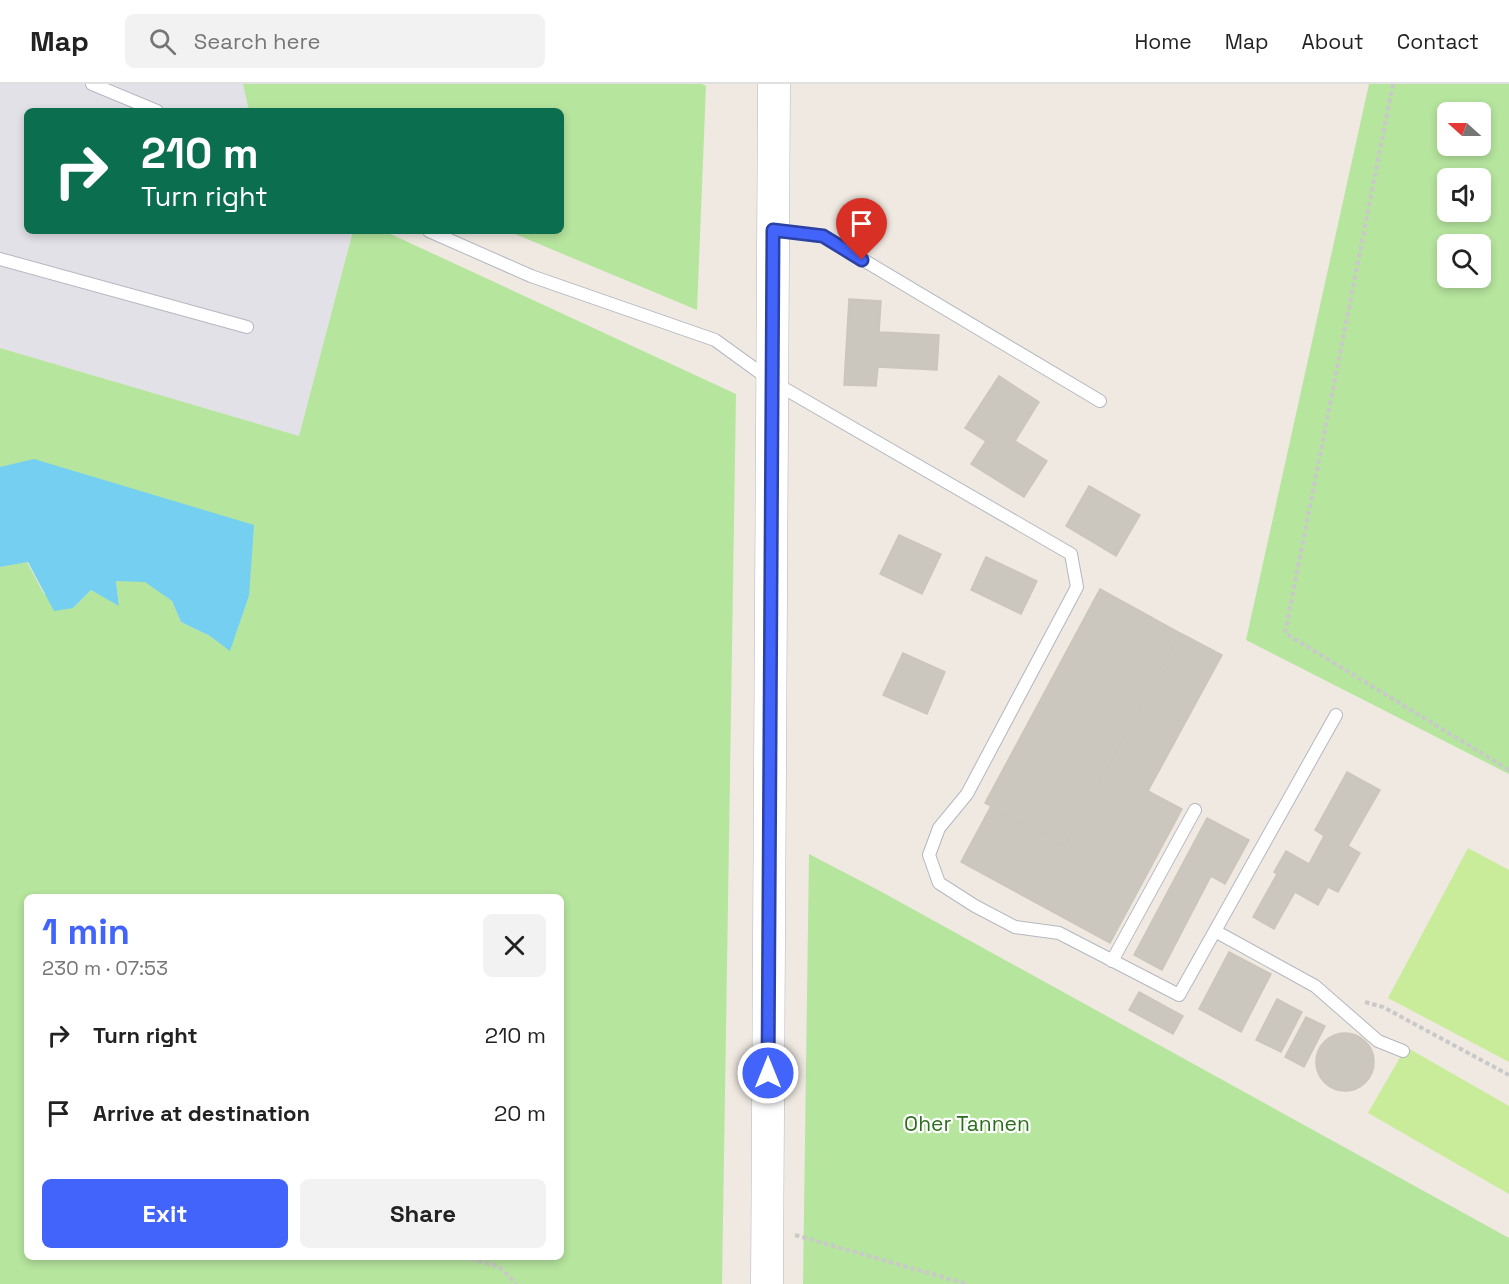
<!DOCTYPE html>
<meta charset="utf-8">
<style>
:root{--surface:#fff;--page:#f2f2f2;--text:#222;--muted:#767676;--line:#e0e0e0;--accent:#4264fb}
body{margin:0;font-family:"Space Grotesk",sans-serif;background:var(--page);color:var(--text);height:100vh;display:flex;flex-direction:column;font-size:22px;white-space:nowrap}
*{box-sizing:border-box;margin:0}
p{font-size:20px;color:var(--muted)}
.icon{flex:none;width:33px;height:33px;fill:none;stroke:currentColor;stroke-width:2;stroke-linecap:round;stroke-linejoin:round}
.map{position:relative;flex:1;overflow:hidden}
.details{position:absolute;left:24px;top:810px;width:540px;height:366px;display:flex;flex-direction:column;background:var(--surface);border-radius:9px;box-shadow:0 3px 9px #0003}
.details>*{flex:none}
.hud{position:absolute;left:24px;top:24px;width:540px;height:126px;border-radius:9px;box-shadow:0 3px 9px #0003;background:#0b6e4f;color:#fff;overflow:hidden}
.needle{width:39px;rotate:291deg}
.controls{position:absolute;left:1437px;top:18px;display:grid;gap:12px}
.controls a{display:grid;place-items:center;width:54px;height:54px;border-radius:9px;background:var(--surface);box-shadow:0 3px 9px #0003;font-size:30px}
.pin{position:absolute;display:grid;place-items:center;width:51px;height:51px;color:#fff;margin:-62px -26px;border-radius:50% 50% 50% 0;rotate:-45deg;box-shadow:0 0 6px #0007}
.pin .icon{rotate:45deg}
.me{position:absolute;width:66px;margin:-33px;rotate:0deg;stroke-linejoin:round;filter:drop-shadow(0 0 4px #0008)}
.turn{display:flex;align-items:center;gap:21px;height:126px;padding:0 18px;font-size:27px}
.turn .icon{width:78px;height:78px;stroke-width:2.5}
.turn b{display:block;font-size:42px;line-height:51px}
.round{display:grid;place-items:center;flex:none;width:63px;height:63px;border-radius:9px;background:var(--page)}
.head{display:flex;align-items:center;justify-content:space-between;height:102px;padding:0 18px}
h1{font-size:36px;font-weight:700;line-height:45px;color:var(--accent)}
.action{display:flex;gap:12px;margin-top:auto;padding:12px 18px}
.action a{flex:1;height:69px;border-radius:9px;background:var(--accent);color:#fff;font-size:24px;font-weight:700;line-height:69px;text-align:center}
.action a+a{background:var(--page);color:var(--text)}
ul{padding:0;list-style:none}
li{display:flex;align-items:center;gap:18px;height:78px;padding:0 18px}
li div{flex:1}
li b{display:block;font-size:22px}
li em{font-style:normal}
header{display:flex;align-items:center;gap:36px;box-sizing:border-box;height:84px;padding:0 30px;background:var(--surface);border-bottom:2px solid var(--line)}
header strong{font-size:28px}
nav{display:flex;gap:33px;margin-inline-start:auto;font-size:21px}
.search{width:420px;height:54px;background:var(--page);display:flex;align-items:center;gap:15px;box-sizing:border-box;padding:0 21px;border-radius:9px;color:var(--muted);font-size:22px}
.map>svg:first-child{display:block}
.industrial{fill:#e3e1e8}
.green{fill:#b6e59e;fill-rule:evenodd}
.pitch{fill:#c9ec9a}
.water{fill:#75cff0}
.building{fill:#cbc7bf;stroke:#cbc5ba;stroke-width:1.5}
.lines{fill:none;stroke-linecap:round;stroke-linejoin:round}
.lane-casing{stroke:#b4b7c1;stroke-width:14}
.secondary-casing{stroke:#b4b7c1;stroke-width:33}
.path{stroke:#c9c9c9;stroke-width:4;stroke-dasharray:4.5 3;stroke-linecap:butt}
.lane{stroke:#fff;stroke-width:12}
.secondary{stroke:#fff;stroke-width:32}
.route-casing{stroke:#2b41a3;stroke-width:15}
.route{stroke:#4264fb;stroke-width:10}
.labels{text-anchor:middle;dominant-baseline:central;stroke-width:4.5;stroke-linejoin:round;paint-order:stroke}
.park-label{font-size:21px;fill:#2c6e1b;stroke:#fff}
</style>
<header>
<strong>Map</strong>
<div class="search"><svg class="icon" aria-label="search" viewBox="0 0 24 24"><circle cx="10" cy="10" r="6"/><path d="M15 15l6 6"/></svg>Search here</div>
<nav><a>Home</a><a>Map</a><a>About</a><a>Contact</a></nav>
</header>
<div class="map">
<svg width="1509" height="1200" viewBox="0 0 1509 1200">
<rect width="100%" height="100%" fill="#efe9e1"/>
<path class="industrial" d="M 0,0 L 243,0 L 249,27 L 27,27 L 27,147 L 353,147 L 299,352 L 0,264 Z"/>
<path class="green" d="M 243,0 L 702,0 L 706,2 L 697,226 L 508,147 L 561,147 L 561,27 L 249,27 Z
M 1369,0 L 1509,0 L 1509,690 L 1246,556 ZM 1480,28 L 1480,62 L 1448,62 L 1448,28 ZM 1448,94 L 1480,94 L 1480,128 L 1448,128 ZM 1480,160 L 1480,194 L 1448,194 L 1448,160 Z
M 353,147 L 384,147 L 736,310 L 722,1200 L 0,1200 L 0,483 L 27,478 L 44,510 L 73,524 L 91,506 L 119,521 L 116,497 L 145,497 L 172,517 L 181,538 L 210,552 L 230,566 L 249,512 L 0,383 L 0,264 L 299,352 ZM 27,813 L 561,813 L 561,1173 L 27,1173 Z
M 809,770 L 880,807 L 1509,1154 L 1509,1200 L 803,1200 Z"/>
<path class="pitch" d="M 1468,764 L 1509,786 L 1509,978 L 1388,914 Z
M 1406,963 L 1509,1022 L 1509,1110 L 1368,1029 Z"/>
<path class="water" d="M 34,375 L 254,441 L 249,512 L 230,567 L 210,552 L 181,538 L 172,517 L 145,498 L 116,497 L 119,522 L 91,506 L 73,524 L 54,527 L 28,478 L 0,483 L 0,383 Z"/>
<path class="building" d="M 849,215 L 881,217 L 879,248 L 939,251 L 937,286 L 878,283 L 876,302 L 844,301 Z
M 999,292 L 1039,318 L 1015,357 L 1047,377 L 1024,413 L 971,380 L 986,357 L 965,344 Z
M 1089,402 L 1140,431 L 1116,472 L 1066,442 Z
M 899,451 L 941,470 L 922,510 L 880,490 Z
M 986,473 L 1037,497 L 1021,530 L 971,506 Z
M 1100,505 L 1180,549 L 1065,762 L 985,719 Z
M 1180,549 L 1222,571 L 1148,707 L 1182,725 L 1110,859 L 961,778 L 991,722 L 1065,762 Z
M 903,569 L 945,588 L 927,630 L 883,611 Z
M 1347,688 L 1380,706 L 1348,762 L 1360,769 L 1338,808 L 1328,803 L 1318,821 L 1295,808 L 1274,845 L 1253,833 L 1277,790 L 1274,788 L 1286,767 L 1309,780 L 1324,752 L 1315,746 Z
M 1207,734 L 1249,756 L 1225,800 L 1211,792 L 1162,886 L 1134,871 Z
M 1229,868 L 1271,890 L 1241,948 L 1199,925 Z
M 1139,908 L 1183,932 L 1173,950 L 1129,926 Z
M 1277,915 L 1302,928 L 1281,968 L 1256,956 Z
M 1306,933 L 1325,942 L 1304,983 L 1285,973 Z
M1316 978a29 29 0 1 1 58 0a29 29 0 1 1-58 0Z"/>
<g class="lines">
<defs>
<path id="lane" d="M 92,0 L 157,27
M 774,146 L 823,152 L 1100,317
M 429,147 L 531,192 L 715,256 L 773,298 L 1071,470 L 1077,503 L 967,710 L 939,744 L 929,771 L 939,799 L 975,822 L 1015,843 L 1059,849 L 1179,911 L 1336,631
M 0,175 L 247,243
M 1215,847 L 1315,902 L 1378,957 L 1403,967
M 1112,877 L 1195,726"/>
<path id="secondary" d="M 767,1200 L 774,0"/>
</defs>
<use href="#lane" class="lane-casing"/>
<use href="#secondary" class="secondary-casing"/>
<path class="path" d="M 1393,0 L 1285,549 L 1509,686
M 1365,918 L 1383,923 L 1509,991
M 795,1151 L 967,1200
M 463,1173 L 498,1182 L 517,1200"/>
<use href="#lane" class="lane"/>
<use href="#secondary" class="secondary"/>
</g>
<g class="lines">
<defs>
<path id="route" d="M 768,989 L 773,146 L 823,152 L 862,176"/>
</defs>
<use href="#route" class="route-casing"/>
<use href="#route" class="route"/>
</g>
<g class="labels">
<g class="park-label">
<text x="967" y="1039">Oher Tannen</text>
</g>
</g>
</svg>
<div class="controls">
<a><svg class="needle" viewBox="-14 -14 28 28"><path d="M0-13l5 13h-10z" fill="#e53935"/><path d="M0 13l5-13h-10z" fill="#767676"/></svg></a>
<a><svg class="icon" aria-label="sound" viewBox="0 0 24 24"><path d="M4 9h4l5-4v14l-5-4H4zM17 9q2 3 0 6"/></svg></a>
<a><svg class="icon" aria-label="search" viewBox="0 0 24 24"><circle cx="10" cy="10" r="6"/><path d="M15 15l6 6"/></svg></a>
</div>
<div class="pin" style="left:862px;top:176px;background:#d93025"><svg class="icon" aria-label="arrive" viewBox="0 0 24 24"><path d="M6 21V4h12l-3 4 3 4H6"/></svg></div>
<svg class="me" style="left:768px;top:989px" viewBox="-20 -20 40 40"><circle r="17" fill="#4264fb" stroke="#fff" stroke-width="3"/><path d="M0-11L8 9 0 5-8 9z" fill="#fff"/></svg>
<div class="hud">
<div class="turn"><svg class="icon" aria-label="right" viewBox="0 0 24 24"><path d="M7 20v-9h11M14 6l5 5-5 5"/></svg><div><b>210 m</b>Turn right</div></div>
</div>
<section class="details">
<div class="head"><div><h1>1 min</h1><p>230 m · 07:53</p></div><a class="round"><svg class="icon" aria-label="close" viewBox="0 0 24 24"><path d="M6 6l12 12M18 6L6 18"/></svg></a></div>
<ul>
<li><svg class="icon" aria-label="right" viewBox="0 0 24 24"><path d="M7 20v-9h11M14 6l5 5-5 5"/></svg><div><b>Turn right</b></div><em>210 m</em></li>
<li><svg class="icon" aria-label="arrive" viewBox="0 0 24 24"><path d="M6 21V4h12l-3 4 3 4H6"/></svg><div><b>Arrive at destination</b></div><em>20 m</em></li>
</ul>
<div class="action"><a>Exit</a><a>Share</a></div>
</section>
</div>
